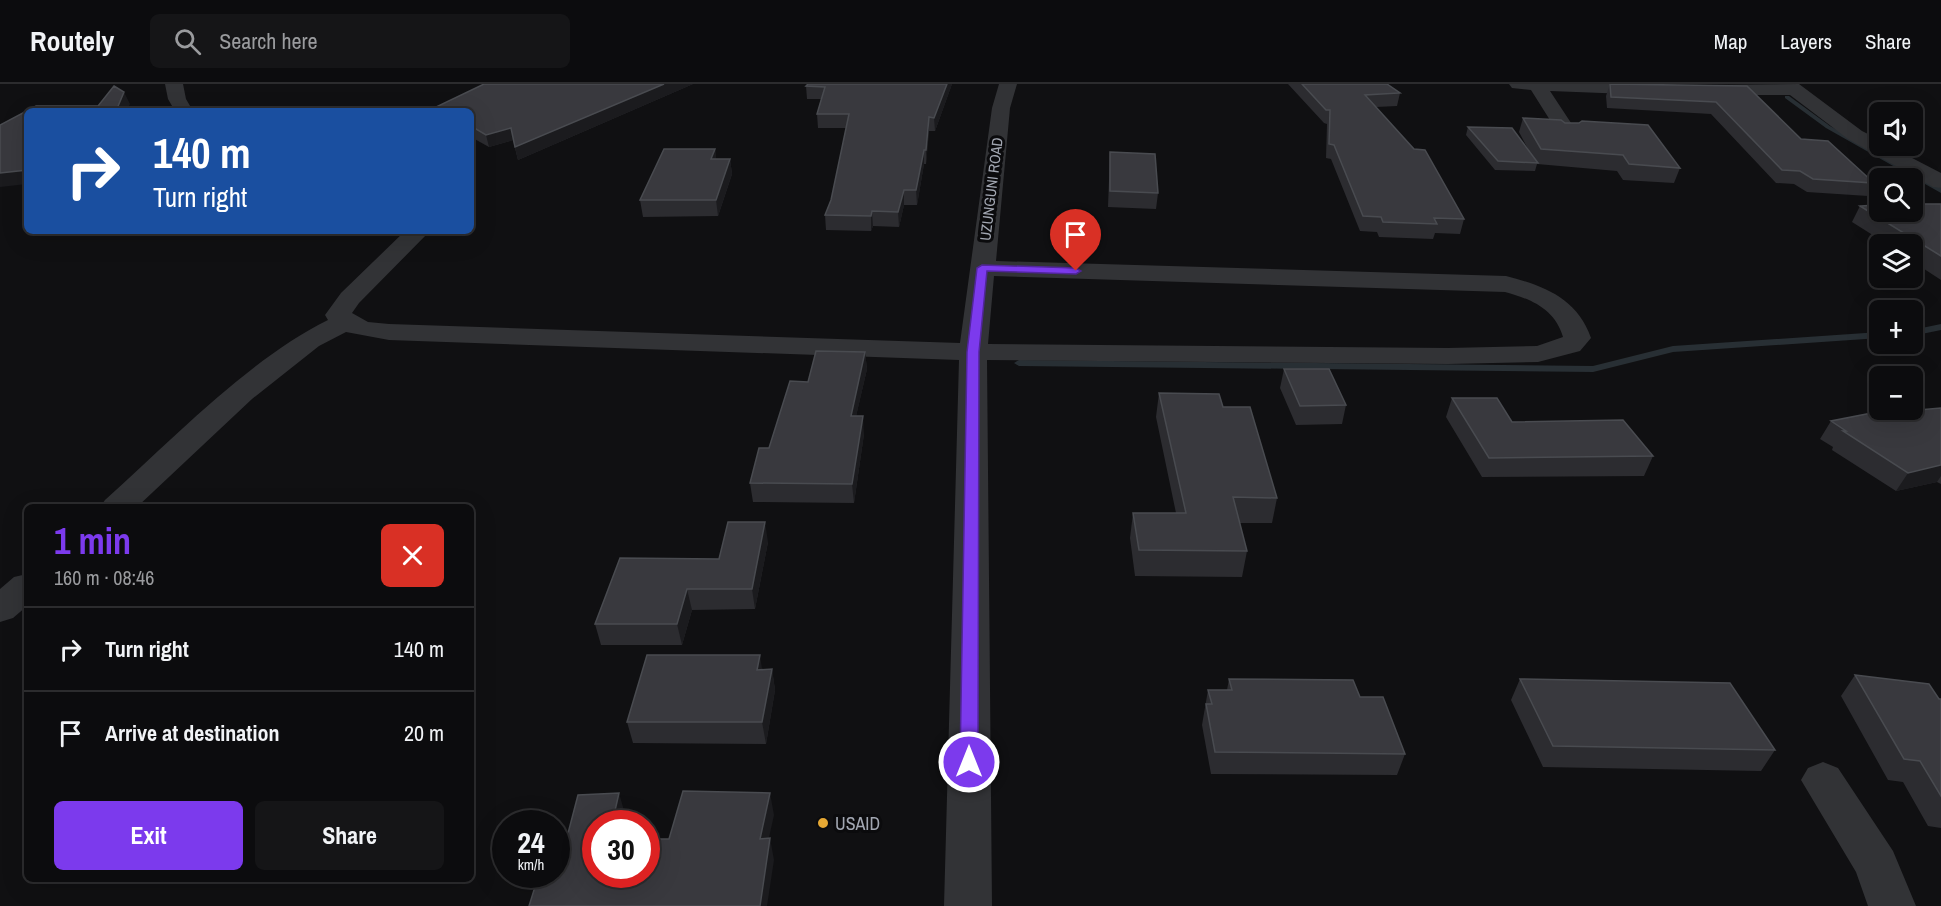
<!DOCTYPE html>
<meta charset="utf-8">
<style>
:root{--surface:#0c0c0e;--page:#151517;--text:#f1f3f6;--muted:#9a9b9e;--line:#2c2c2e;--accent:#7c3aed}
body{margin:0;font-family:"Archivo Narrow",sans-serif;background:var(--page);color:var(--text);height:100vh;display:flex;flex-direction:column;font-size:22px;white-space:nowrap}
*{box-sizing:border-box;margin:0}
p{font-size:20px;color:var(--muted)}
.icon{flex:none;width:33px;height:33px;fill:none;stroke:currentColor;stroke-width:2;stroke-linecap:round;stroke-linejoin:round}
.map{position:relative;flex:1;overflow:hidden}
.details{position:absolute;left:24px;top:420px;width:450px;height:378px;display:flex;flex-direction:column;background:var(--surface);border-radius:9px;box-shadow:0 6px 24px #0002,0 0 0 2px var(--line)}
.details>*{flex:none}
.hud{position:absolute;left:24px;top:24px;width:450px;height:126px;border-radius:9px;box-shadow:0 6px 24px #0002,0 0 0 2px var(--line);background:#1a4fa0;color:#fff;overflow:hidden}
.buttons{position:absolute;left:1869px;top:18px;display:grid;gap:12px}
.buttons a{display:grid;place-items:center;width:54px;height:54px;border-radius:9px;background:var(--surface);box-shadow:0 6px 24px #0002,0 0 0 2px var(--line);font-size:30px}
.speed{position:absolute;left:492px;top:726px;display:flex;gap:12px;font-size:30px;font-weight:700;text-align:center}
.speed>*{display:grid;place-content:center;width:78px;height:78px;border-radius:50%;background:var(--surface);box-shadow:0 6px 24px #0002,0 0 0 2px var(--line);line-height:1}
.speed small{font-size:15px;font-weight:400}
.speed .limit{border:9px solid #d22;background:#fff;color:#111}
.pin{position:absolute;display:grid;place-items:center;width:51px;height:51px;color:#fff;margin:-62px -26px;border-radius:50% 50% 50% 0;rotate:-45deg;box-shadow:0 0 6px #0007}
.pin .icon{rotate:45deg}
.me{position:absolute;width:66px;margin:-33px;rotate:0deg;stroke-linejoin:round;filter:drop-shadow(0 0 4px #0008)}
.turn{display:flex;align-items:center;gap:21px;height:126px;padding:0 30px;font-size:27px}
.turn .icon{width:78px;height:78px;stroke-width:2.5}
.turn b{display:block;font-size:42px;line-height:51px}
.round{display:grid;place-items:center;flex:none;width:63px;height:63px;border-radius:9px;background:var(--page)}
.head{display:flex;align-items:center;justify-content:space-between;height:102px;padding:0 30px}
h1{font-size:36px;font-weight:800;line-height:45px;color:var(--accent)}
.primary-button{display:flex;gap:12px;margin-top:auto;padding:12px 30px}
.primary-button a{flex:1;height:69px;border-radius:9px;background:var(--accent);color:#fff;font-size:24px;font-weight:800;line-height:69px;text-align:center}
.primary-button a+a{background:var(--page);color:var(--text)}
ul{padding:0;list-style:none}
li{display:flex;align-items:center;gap:18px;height:84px;padding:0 30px;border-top:2px solid var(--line)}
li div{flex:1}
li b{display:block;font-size:22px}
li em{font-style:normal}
header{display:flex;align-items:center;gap:36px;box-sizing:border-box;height:84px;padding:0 30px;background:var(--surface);border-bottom:2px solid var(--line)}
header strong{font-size:28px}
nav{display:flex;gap:33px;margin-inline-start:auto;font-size:21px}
.search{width:420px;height:54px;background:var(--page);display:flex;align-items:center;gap:15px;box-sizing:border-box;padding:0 21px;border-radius:9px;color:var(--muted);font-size:22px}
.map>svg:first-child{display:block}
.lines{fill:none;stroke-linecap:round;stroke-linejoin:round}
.stream{fill:#282f34;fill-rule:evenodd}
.minor{fill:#323336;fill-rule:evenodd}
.wall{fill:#2c2c30}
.shaded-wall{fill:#1b1b1e}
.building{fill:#39393e;stroke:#494b50;stroke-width:1.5}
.route{fill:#7c3aed;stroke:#51269a;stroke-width:1.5}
.poi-dot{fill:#e6a834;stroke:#0b0b0d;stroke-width:2}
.labels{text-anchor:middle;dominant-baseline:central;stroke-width:6;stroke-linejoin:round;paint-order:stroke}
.street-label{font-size:15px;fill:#a2a7b2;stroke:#0b0b0d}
.near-poi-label{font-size:18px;fill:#a2a7b2;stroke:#0b0b0d;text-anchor:start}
</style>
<header>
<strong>Routely</strong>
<div class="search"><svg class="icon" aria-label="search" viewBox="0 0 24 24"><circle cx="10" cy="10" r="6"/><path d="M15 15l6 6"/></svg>Search here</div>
<nav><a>Map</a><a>Layers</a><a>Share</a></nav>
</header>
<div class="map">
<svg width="1941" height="822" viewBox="0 0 1941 822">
<rect width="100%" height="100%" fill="#101012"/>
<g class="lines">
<path class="stream" d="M 1785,12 L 1789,12 L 1830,42 L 1941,104 L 1941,109 L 1826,44 L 1785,14 Z
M 1941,240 L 1941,246 L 1912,252 L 1912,246 Z
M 1880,248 L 1880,254 L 1673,268 L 1593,288 L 1019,282 L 1014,279 L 1019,276 L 1593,282 L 1673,262 Z"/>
<path class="minor" d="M 165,0 L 183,0 L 186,15 L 193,27 L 175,27 L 168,15 Z
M 999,0 L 1017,0 L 1010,24 L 996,177 L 1506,192 C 1544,202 1577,214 1591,254 L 1580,267 L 1538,278 L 1448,280 L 987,276 L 992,822 L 944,822 L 959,276 L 389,256 L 346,248 L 319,262 L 252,315 L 137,423 L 100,423 L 105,416 C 172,356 249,275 328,236 L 325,231 L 341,209 L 405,147 L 430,147 L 359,219 L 352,229 L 368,238 L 389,240 L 960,259 L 992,24 ZM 994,192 L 1505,208 C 1531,215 1555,225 1563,253 L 1537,262 L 1448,264 L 988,260 Z
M 1509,0 L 1641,0 L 1660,2 L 1663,6 L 1660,10 L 1654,11 L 1550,7 L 1577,48 L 1574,52 L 1560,52 L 1531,6 L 1512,4 Z
M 1799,0 L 1862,47 L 1880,56 L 1880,62 L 1889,62 L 1941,89 L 1941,104 L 1933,103 L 1848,55 L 1790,11 L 1706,11 L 1700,10 L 1697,6 L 1700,2 L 1706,1 Z
M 27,490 L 27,522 L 13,534 L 0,538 L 0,505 L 14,493 Z
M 1823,678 L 1838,684 L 1893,767 L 1916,822 L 1868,822 L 1856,788 L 1801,696 L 1808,684 Z"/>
</g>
<path class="wall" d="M 484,0 L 693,0 L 518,76 L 513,56 L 489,63 L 471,53 L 471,27 L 437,27 L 436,23 Z
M 952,0 L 935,47 L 929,47 L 926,80 L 924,80 L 917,121 L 904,121 L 899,143 L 873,142 L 871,147 L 826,146 L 825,131 L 831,116 L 846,44 L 818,44 L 817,30 L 821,15 L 807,15 L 806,2 Z
M 1288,0 L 1387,0 L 1400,9 L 1397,22 L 1376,23 L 1464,135 L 1460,150 L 1435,149 L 1433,155 L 1379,153 L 1377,148 L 1360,147 L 1331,75 L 1326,74 L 1327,40 L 1324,39 Z
M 1610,0 L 1747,2 L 1801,55 L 1871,96 L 1876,86 L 1914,120 L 1941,120 L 1941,196 L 1912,177 L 1912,160 L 1887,160 L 1852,138 L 1860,122 L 1867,122 L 1868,112 L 1807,108 L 1794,100 L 1776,99 L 1711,30 L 1607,24 L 1606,12 Z
M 1523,34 L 1565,39 L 1680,84 L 1674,99 L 1623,96 L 1617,87 L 1537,80 L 1535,87 L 1495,86 L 1466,51 L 1468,43 L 1530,69 L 1519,48 Z
M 715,65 L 716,75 L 730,75 L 732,90 L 718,132 L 643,133 L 640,116 Z
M 1110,68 L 1158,109 L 1156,125 L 1108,123 Z
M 865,268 L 867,285 L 856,332 L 864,350 L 854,419 L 753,418 L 750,399 L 769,364 L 808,298 Z
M 1284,285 L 1346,321 L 1342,340 L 1296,341 L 1280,304 Z
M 1159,309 L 1223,323 L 1277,414 L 1272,439 L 1240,439 L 1247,467 L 1242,493 L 1135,492 L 1130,454 L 1133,429 L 1176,429 L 1156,333 Z
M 1452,314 L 1512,338 L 1653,372 L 1644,392 L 1482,393 L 1446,333 Z
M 1941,324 L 1941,400 L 1937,398 L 1896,407 L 1832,366 L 1833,363 L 1820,355 L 1831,337 Z
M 768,458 L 755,525 L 692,526 L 682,561 L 601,561 L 595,540 L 719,475 Z
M 772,585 L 775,606 L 766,660 L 633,659 L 627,638 L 762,586 Z
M 1855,591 L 1941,615 L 1941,744 L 1928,742 L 1903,698 L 1888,696 L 1841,612 Z
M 1229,595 L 1360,613 L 1405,670 L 1397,691 L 1211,690 L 1202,641 L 1208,606 L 1227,606 Z
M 1520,595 L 1775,666 L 1761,687 L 1543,683 L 1511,616 Z"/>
<path class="shaded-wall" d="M 664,0 L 693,0 L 518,76 L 515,63 Z
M 947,0 L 952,0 L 935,47 L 934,34 Z
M 124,8 L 130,20 L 127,27 L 116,27 Z
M 97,22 L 99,27 L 88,27 Z
M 929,33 L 929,47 L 926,80 L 926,66 Z
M 511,44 L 514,56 L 489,63 L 486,51 Z
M 715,65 L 717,81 L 711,75 Z
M 924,66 L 924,80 L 917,121 L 916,106 Z
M 730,75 L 732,90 L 718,132 L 716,116 Z
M 27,86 L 27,100 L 0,103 L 0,89 Z
M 904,106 L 904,121 L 899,143 L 898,128 Z
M 872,127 L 873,142 L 871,147 L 871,132 Z
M 865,268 L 867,285 L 852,350 L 851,332 Z
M 863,332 L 864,350 L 854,419 L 852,400 Z
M 1941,381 L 1941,392 L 1937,398 L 1896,407 L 1908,389 Z
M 765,438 L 768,458 L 755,525 L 752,505 Z
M 687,505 L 692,526 L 682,561 L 677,540 Z
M 760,571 L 763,592 L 757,586 Z
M 772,585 L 775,606 L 766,660 L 762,638 Z
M 619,709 L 625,730 L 623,740 L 612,740 Z
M 770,709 L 774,731 L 764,776 L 760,755 Z
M 770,754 L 774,776 L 767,822 L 760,822 Z"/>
<path class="building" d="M 484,0 L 664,0 L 515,63 L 511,44 L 486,51 L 471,42 L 471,27 L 443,27 L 436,23 Z
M 808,0 L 947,0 L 934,34 L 929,33 L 926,66 L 924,66 L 916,106 L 904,106 L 898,128 L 872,127 L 871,132 L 825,131 L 831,116 L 849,30 L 817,30 L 825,3 L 806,2 Z
M 1302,0 L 1387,0 L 1400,9 L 1365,11 L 1414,65 L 1425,66 L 1464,135 L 1434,134 L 1437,140 L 1383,138 L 1381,133 L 1363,132 L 1334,61 L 1329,60 L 1330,26 L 1326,26 Z
M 1610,0 L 1747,2 L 1801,55 L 1828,57 L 1874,99 L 1813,95 L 1800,87 L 1782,86 L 1716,18 L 1611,13 Z
M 114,2 L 124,8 L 116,27 L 94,27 Z
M 36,22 L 97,22 L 88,27 L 27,27 L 27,86 L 0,89 L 0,41 Z
M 1523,34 L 1561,36 L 1565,39 L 1579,39 L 1582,37 L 1648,41 L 1680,84 L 1629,80 L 1623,71 L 1541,65 Z
M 1468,43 L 1512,44 L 1538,79 L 1498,77 Z
M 664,65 L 715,65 L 711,75 L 730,75 L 716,116 L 640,116 Z
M 1110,68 L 1155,70 L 1158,109 L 1110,107 Z
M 1876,86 L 1886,94 L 1880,94 L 1880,128 L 1912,128 L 1912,119 L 1914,120 L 1941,120 L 1941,172 L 1860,122 L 1875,121 Z
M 816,267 L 865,268 L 851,332 L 863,332 L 852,400 L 750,399 L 759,364 L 769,364 L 790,297 L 808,298 Z
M 1284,285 L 1329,285 L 1346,321 L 1300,322 Z
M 1159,309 L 1219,310 L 1223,323 L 1250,323 L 1277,414 L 1233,413 L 1247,467 L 1139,466 L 1133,429 L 1186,429 Z
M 1452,314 L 1497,314 L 1512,338 L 1623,336 L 1653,372 L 1489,374 Z
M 1941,324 L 1941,381 L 1908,389 L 1843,347 L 1846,347 L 1831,337 L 1887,326 L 1904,326 L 1907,327 Z
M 728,438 L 765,438 L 752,505 L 687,505 L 677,540 L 595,540 L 620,474 L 719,475 Z
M 647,571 L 760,571 L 757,586 L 772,585 L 762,638 L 627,638 Z
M 1855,591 L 1929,600 L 1939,615 L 1941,615 L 1941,712 L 1920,677 L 1904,675 Z
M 1229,595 L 1353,596 L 1360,613 L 1383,613 L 1405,670 L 1215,668 L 1206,620 L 1212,620 L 1208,606 L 1232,606 Z
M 1520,595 L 1730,599 L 1775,666 L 1553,662 Z
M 683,707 L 770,709 L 760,755 L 770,754 L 760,822 L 529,822 L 539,790 L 556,790 L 556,757 L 566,757 L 578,711 L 619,709 L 612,740 L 596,740 L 596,790 L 646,790 L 646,755 L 669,755 Z"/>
<path class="route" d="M 982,181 L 1076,184 L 1081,187 L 1076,190 L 987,187 L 979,268 L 978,678 L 975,683 L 969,686 L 962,683 L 960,678 L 967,268 L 977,184 Z"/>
<circle class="poi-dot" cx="823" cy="739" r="6"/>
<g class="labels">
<g class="street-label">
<text transform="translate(991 105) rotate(-83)">UZUNGUNI ROAD</text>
</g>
<g class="near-poi-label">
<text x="835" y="739">USAID</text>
</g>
</g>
</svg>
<div class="buttons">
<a><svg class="icon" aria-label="sound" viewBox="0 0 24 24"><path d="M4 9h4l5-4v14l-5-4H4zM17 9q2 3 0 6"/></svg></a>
<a><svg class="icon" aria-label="search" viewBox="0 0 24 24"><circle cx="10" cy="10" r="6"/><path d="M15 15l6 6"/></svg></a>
<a><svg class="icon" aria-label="layers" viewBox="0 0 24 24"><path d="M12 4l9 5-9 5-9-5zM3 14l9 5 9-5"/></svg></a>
<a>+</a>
<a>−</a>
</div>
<div class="speed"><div>24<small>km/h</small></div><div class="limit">30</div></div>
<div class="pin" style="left:1076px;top:187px;background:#d93025"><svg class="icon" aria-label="arrive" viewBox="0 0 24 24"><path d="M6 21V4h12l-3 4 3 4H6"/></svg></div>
<svg class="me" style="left:969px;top:678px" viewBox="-20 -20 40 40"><circle r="17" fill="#7c3aed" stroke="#fff" stroke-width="3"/><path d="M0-11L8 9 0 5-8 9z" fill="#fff"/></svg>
<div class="hud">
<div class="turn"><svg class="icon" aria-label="right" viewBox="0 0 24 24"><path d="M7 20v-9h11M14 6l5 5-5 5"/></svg><div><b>140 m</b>Turn right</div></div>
</div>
<section class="details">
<div class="head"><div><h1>1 min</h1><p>160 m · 08:46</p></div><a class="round" style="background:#d93025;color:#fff"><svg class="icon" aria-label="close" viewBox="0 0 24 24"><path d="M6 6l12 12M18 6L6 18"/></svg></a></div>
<ul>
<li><svg class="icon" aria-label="right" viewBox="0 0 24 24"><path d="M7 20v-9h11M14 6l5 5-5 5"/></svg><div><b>Turn right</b></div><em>140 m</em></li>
<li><svg class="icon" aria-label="arrive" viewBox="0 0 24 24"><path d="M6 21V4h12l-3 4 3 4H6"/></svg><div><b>Arrive at destination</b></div><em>20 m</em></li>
</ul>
<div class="primary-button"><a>Exit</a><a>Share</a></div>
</section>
</div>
